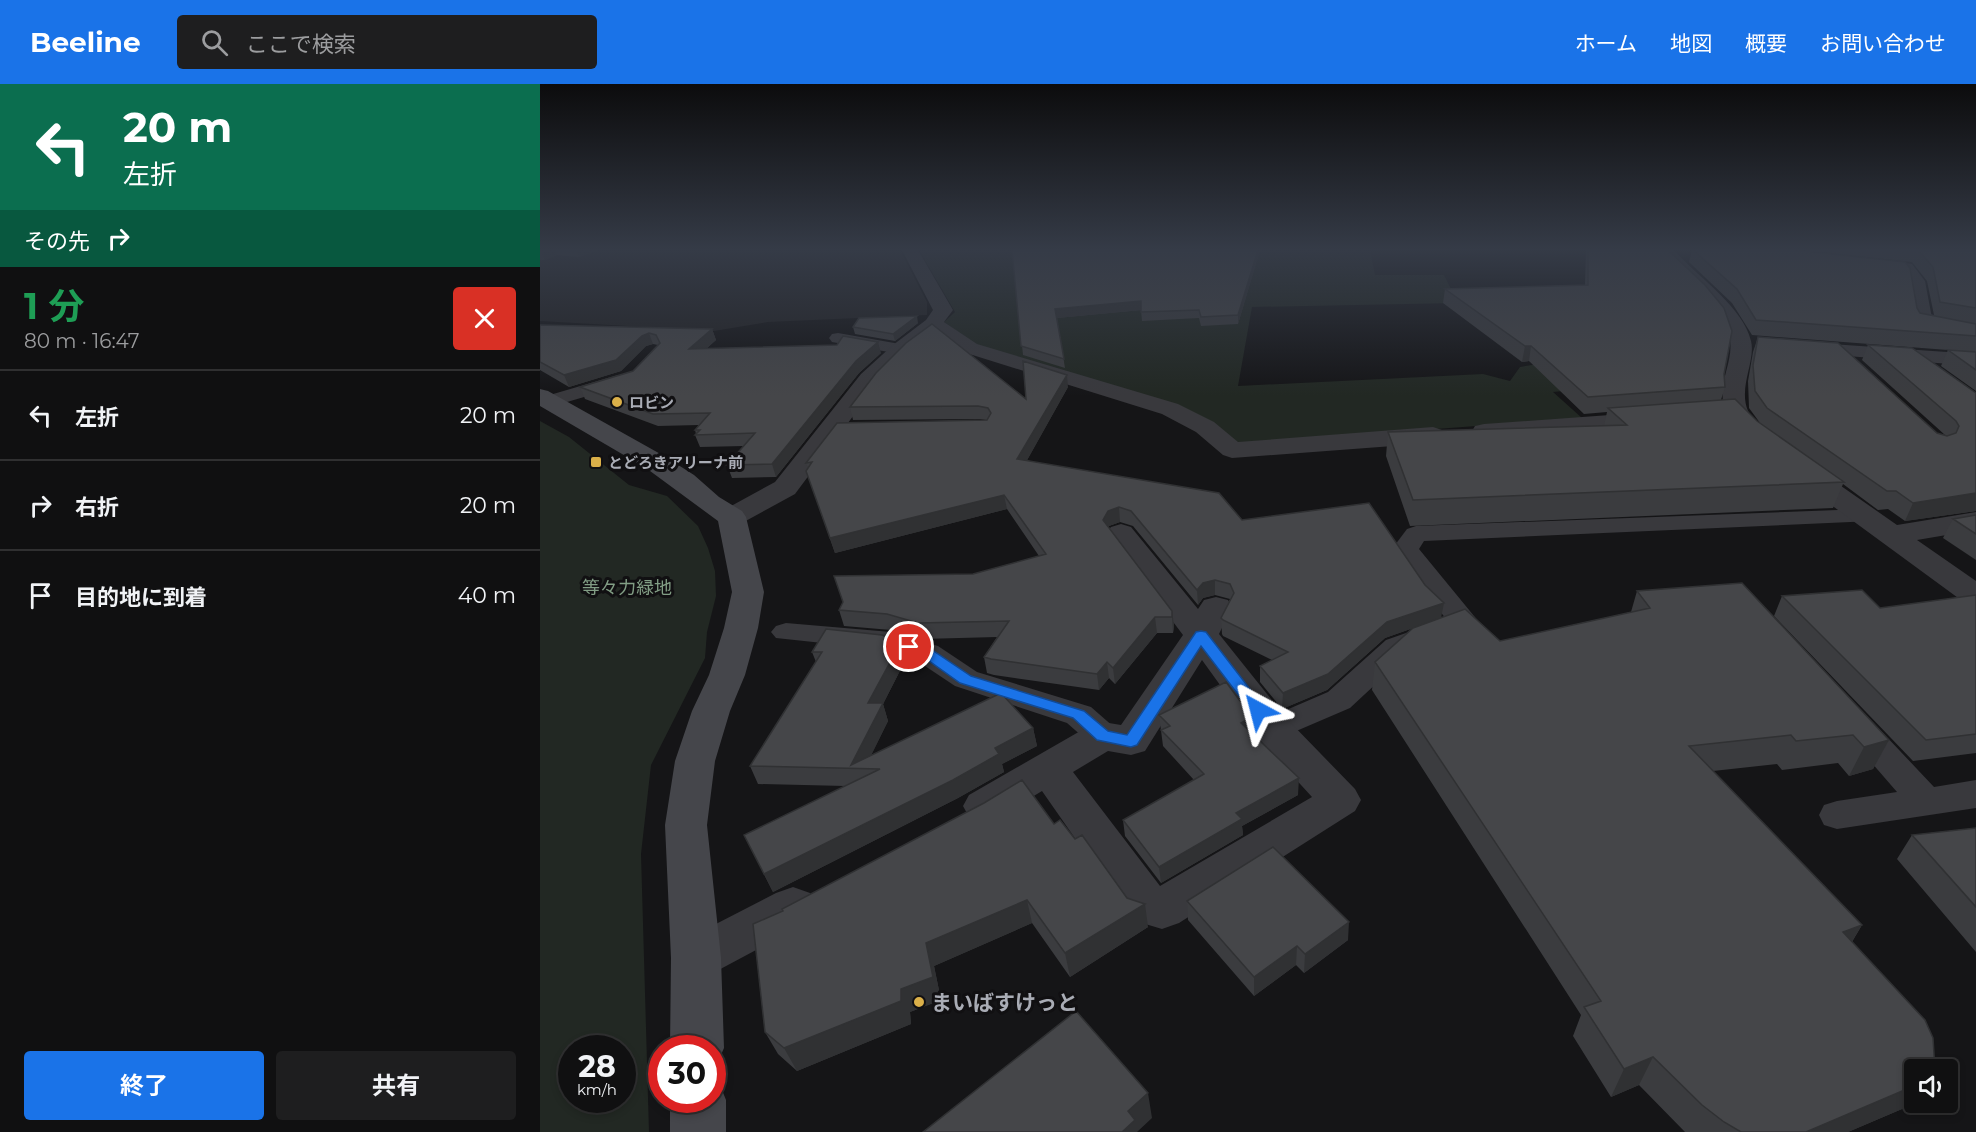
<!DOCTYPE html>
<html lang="ja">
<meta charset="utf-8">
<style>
:root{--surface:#101011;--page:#1e1e1f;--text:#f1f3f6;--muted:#9c9d9f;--line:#303031;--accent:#1a73e8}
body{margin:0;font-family:Montserrat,"Noto Sans JP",sans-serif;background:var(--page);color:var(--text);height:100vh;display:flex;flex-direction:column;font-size:22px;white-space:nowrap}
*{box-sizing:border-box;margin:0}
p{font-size:20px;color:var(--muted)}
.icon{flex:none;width:33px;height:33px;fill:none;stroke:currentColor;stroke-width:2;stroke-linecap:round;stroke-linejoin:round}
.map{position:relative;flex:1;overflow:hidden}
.drawer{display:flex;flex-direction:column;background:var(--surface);width:540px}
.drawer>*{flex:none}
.hud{background:#0b6e4f;color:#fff;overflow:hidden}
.controls{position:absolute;left:1364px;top:975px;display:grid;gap:12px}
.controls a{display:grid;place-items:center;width:54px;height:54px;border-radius:6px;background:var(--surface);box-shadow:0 3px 9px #0003,0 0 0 2px var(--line);font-size:30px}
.speed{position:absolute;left:18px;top:951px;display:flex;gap:12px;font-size:30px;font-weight:700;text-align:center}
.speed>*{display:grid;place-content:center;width:78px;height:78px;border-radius:50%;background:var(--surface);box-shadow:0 3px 9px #0003,0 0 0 2px var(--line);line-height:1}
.speed small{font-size:15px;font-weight:400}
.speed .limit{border:9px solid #d22;background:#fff;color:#111}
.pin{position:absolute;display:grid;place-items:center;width:51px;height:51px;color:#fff;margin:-26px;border:3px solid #fff;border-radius:50%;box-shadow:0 2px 6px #0007}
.me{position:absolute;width:66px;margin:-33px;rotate:322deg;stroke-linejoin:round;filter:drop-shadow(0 0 4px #0008)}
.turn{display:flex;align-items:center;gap:21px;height:126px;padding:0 24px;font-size:27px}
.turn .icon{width:78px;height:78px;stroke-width:2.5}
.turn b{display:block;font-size:42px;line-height:51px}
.then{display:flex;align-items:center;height:57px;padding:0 24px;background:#0003;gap:12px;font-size:22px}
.round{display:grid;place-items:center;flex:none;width:63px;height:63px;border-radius:6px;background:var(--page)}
.head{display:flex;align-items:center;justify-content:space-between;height:102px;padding:0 24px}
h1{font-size:36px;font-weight:700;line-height:45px;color:#1e9e55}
.primary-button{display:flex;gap:12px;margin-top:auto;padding:12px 24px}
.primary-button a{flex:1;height:69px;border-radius:6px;background:var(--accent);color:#fff;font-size:24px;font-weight:700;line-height:69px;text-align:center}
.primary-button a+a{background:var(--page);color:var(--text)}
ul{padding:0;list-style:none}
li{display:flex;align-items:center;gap:18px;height:90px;padding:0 24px;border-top:2px solid var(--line)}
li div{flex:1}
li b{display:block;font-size:22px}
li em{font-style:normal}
header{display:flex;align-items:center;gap:36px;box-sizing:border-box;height:84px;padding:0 30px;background:var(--accent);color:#fff}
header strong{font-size:28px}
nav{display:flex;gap:33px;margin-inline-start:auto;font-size:21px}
.search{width:420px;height:54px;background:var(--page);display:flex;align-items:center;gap:15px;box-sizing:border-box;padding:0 21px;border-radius:6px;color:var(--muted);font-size:22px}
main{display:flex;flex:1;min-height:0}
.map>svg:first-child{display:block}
.built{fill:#222224}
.green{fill:#222823;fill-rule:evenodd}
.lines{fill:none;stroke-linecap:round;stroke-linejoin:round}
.lane{fill:#39393d;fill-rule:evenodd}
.street{fill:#39393d;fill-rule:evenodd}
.secondary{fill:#45464b;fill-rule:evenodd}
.wall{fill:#3b3c3f}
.shaded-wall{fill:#303133}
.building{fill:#454649;stroke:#303133;stroke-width:1.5}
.route{fill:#1a73e8;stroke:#114b97;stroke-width:1.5}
.poi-dot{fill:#dbb049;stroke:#111012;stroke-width:2}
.labels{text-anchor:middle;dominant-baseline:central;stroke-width:6;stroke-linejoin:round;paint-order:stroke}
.far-poi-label{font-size:15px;font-weight:bold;fill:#a9acb5;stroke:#111012;text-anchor:start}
.park-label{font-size:18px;fill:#829e85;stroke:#111012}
.near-poi-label{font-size:21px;font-weight:bold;fill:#a9acb5;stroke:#111012;text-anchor:start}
</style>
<header>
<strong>Beeline</strong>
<div class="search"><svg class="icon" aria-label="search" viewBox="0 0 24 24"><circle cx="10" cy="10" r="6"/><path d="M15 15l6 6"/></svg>ここで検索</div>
<nav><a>ホーム</a><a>地図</a><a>概要</a><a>お問い合わせ</a></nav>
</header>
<main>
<section class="drawer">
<div class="hud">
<div class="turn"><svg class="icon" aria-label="left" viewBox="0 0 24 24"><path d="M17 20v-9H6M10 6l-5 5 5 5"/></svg><div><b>20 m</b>左折</div></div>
<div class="then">その先<svg class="icon" aria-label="right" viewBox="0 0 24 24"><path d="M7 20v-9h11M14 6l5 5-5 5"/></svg></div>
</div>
<div class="head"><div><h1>1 分</h1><p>80 m · 16:47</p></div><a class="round" style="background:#d93025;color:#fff"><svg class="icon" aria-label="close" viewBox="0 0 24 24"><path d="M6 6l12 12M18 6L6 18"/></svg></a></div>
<ul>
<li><svg class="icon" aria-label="left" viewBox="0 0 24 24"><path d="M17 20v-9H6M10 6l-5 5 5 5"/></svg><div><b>左折</b></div><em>20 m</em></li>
<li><svg class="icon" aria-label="right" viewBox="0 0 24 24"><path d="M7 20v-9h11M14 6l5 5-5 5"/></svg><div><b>右折</b></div><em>20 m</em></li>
<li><svg class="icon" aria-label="arrive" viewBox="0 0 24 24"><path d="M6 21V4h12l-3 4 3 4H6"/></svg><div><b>目的地に到着</b></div><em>40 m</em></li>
</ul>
<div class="primary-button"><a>終了</a><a>共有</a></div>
</section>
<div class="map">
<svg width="1436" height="1048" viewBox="0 0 1436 1048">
<rect width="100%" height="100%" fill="#151517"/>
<path class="built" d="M 0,166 L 360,166 L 387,218 L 387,231 L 228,238 L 174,247 L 0,237 Z"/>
<path class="green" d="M 379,166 L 830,166 L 835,191 L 904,191 L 918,219 L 712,223 L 698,302 L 943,290 L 970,297 L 980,283 L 1004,279 L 1045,305 L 1013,308 L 1042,334 L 696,360 L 667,336 L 437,262 L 404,238 L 415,228 Z
M 0,337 L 29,353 L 89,401 L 127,412 L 158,442 L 168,464 L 175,487 L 176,512 L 167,548 L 165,574 L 111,681 L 101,770 L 109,1048 L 0,1048 ZM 82,964 L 82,1016 L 32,1016 L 32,964 Z"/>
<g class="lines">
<path class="lane" d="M 298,249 L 360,260 L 366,261 L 369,265 L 366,269 L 360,270 L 292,258 L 289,254 L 292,250 Z
M 78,291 L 85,293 L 88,297 L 85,301 L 10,323 L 3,321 L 0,317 L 3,313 Z
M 1324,425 L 1333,427 L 1336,432 L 1333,437 L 884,457 L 879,465 L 934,532 L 939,538 L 934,544 L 868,570 L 810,624 L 733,657 L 721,653 L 716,645 L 721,637 L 788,608 L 846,556 L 906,535 L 852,465 L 867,445 L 876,442 Z
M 246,539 L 351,548 L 398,562 L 437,588 L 551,623 L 575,644 L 580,652 L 575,660 L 563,664 L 551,660 L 527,639 L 415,602 L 376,576 L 348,566 L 236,554 L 231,548 L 236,542 Z
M 1315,628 L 1327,632 L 1394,703 L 1436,696 L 1436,724 L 1297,745 L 1284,741 L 1279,731 L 1284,721 L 1297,717 L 1357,708 L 1298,640 L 1303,632 Z"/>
<path class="street" d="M 362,166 L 378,166 L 413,226 L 404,238 L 437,260 L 638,320 L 674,338 L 698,358 L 893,343 L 902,346 L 906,351 L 902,356 L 893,359 L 692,374 L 683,371 L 656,348 L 622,330 L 423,268 L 394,249 L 367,269 L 337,300 L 255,410 L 202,439 L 192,442 L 182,439 L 178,433 L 182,427 L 235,398 L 321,290 L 353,261 L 386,236 L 393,226 Z
M 1117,166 L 1134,166 C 1156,192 1203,222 1211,257 C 1216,277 1198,303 1208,327 C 1213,337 1223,342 1230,351 L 1226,356 C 1213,359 1206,356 1198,347 C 1162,307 1202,279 1187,246 C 1172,214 1136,194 1117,166 Z
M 1331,174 L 1372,180 L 1385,197 L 1392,234 L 1436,242 L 1436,254 L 1376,242 L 1373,238 L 1367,197 L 1360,188 L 1325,183 L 1322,179 L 1325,175 Z
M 1262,258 L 1436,270 L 1436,282 L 1255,268 L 1251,264 L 1255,260 Z
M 1111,328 L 1120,330 L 1123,335 L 1120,340 L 944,354 L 935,352 L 932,347 L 935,342 L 944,340 Z
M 1262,379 L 1271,381 L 1357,441 L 1436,428 L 1436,446 L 1377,456 L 1436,497 L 1436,522 L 1425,519 L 1253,393 L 1249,387 L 1253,381 Z
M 581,440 L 591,443 L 658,525 L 664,516 L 676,513 L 688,516 L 692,523 L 679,550 L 747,635 L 815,705 L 821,716 L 815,727 L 639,839 L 622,845 L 592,836 L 502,707 L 459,733 L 444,738 L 429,733 L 423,722 L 429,711 L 549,642 L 563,638 L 581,641 L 643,551 L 566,449 L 571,443 ZM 662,576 L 719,655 L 772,713 L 620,802 L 533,688 L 568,667 L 591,671 L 605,667 Z
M 253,803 L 270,809 L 276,823 L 270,837 L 173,889 L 156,896 L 139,889 L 131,874 L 139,859 L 236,809 Z"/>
<path class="secondary" d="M 0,305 L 8,307 L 124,372 L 154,391 L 179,413 L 202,427 L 206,433 L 224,508 L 218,544 L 205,591 L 190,627 L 175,677 L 167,741 L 181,874 L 184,964 L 176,982 L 172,984 L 172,964 L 130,964 L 131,874 L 125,741 L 135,677 L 152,627 L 169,591 L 184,544 L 192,508 L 178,437 L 106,384 L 0,322 Z
M 172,994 L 178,996 L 186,1016 L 186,1048 L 130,1048 L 130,1016 L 172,1016 Z"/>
</g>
<path class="wall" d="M 0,166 L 59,166 L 39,173 L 17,171 L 5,176 L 0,176 Z
M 472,166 L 720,166 L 698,240 L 661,242 L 659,234 L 602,237 L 601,226 L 517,234 L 525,284 L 483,271 Z
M 1046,166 L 1128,166 L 1184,290 L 1185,303 L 1181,316 L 1220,339 L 1209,324 L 1208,297 L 1213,268 L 1218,253 L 1397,349 L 1405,351 L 1322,276 L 1328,261 L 1436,309 L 1436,427 L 1365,437 L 1348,425 L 1338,426 L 1303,400 L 1293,424 L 870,442 L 846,372 L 848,348 L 1064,342 L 1067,328 L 1044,330 L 989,277 L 982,278 L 903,219 L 905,205 L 1045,201 Z
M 1152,166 L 1377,224 L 1380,229 L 1394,231 L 1387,197 L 1372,178 L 1263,166 L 1436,166 L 1436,307 L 1401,282 L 1408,266 L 1212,251 L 1192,219 L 1149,178 Z
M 378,239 L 355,257 L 315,250 L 313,243 Z
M 0,241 L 172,245 L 176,256 L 166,265 L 341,269 L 319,289 L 236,393 L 192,394 L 187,381 L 204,362 L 160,363 L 155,351 L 156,350 L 155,346 L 159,341 L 118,342 L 45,315 L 40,303 L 93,287 L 118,261 L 113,260 L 106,262 L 81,287 L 29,303 L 0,286 Z
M 528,303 L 487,376 L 702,436 L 902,533 L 960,557 L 1091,528 L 1097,507 L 1349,656 L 1333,685 L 1309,692 L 1298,679 L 1242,686 L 1237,680 L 1173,687 L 1322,841 L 1312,858 L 1371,1016 L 1362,1025 L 1308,1048 L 1145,1048 L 1099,1001 L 1071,1013 L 1033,952 L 1041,931 L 832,606 L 835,578 L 879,542 L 845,554 L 787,606 L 742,625 L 720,598 L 720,582 L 732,576 L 683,552 L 682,550 L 681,534 L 690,515 L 675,511 L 663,514 L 658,521 L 593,442 L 580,438 L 569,442 L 568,443 L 632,527 L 634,542 L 633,549 L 617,549 L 575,600 L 569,594 L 559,606 L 454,591 L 447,589 L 444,573 L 457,553 L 382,555 L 351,546 L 304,542 L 299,526 L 499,472 L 467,425 L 295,469 L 266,387 L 268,384 L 266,379 L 446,336 L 440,335 L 313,336 L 310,323 L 486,315 Z
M 1436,431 L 1436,476 L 1403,454 L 1413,435 Z
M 1436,511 L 1436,669 L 1373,677 L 1234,532 L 1242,512 L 1340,524 Z
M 361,558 L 366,575 L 343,620 L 348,637 L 331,671 L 493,644 L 497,662 L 462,680 L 464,688 L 418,714 L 233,808 L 204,751 L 305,702 L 218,700 L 210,682 L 276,578 L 272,568 Z
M 619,631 L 712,633 L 712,649 L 758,711 L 702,742 L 703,751 L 621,799 L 585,752 L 583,736 L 654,696 L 623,662 Z
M 514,740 L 608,843 L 530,893 L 492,839 L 394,882 L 401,916 L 370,928 L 371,940 L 257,987 L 238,970 L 225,948 Z
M 1436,744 L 1436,868 L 1357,775 L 1372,751 Z
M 647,817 L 808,856 L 764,889 L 756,881 L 714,912 L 648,836 Z"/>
<path class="shaded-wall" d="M 0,166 L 15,166 L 17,171 L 5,176 Z
M 36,166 L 59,166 L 39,173 Z
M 718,166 L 720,166 L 698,240 L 698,231 Z
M 601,217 L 602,226 L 517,234 L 515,225 Z
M 377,232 L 378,239 L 355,257 L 353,250 Z
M 172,245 L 176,256 L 153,276 L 149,265 Z
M 109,249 L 113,260 L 106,262 L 81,287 L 29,303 L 24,291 L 102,252 Z
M 338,258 L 341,269 L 319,289 L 236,393 L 232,380 L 316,277 Z
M 985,262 L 991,262 L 989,277 L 982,278 Z
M 527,291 L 528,303 L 480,389 L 477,375 Z
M 1436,409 L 1436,427 L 1365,437 L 1373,419 Z
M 464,411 L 467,425 L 295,469 L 290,454 Z
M 579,423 L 580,438 L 569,442 L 564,450 L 563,436 L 568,427 Z
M 675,496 L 675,511 L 663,514 L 658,521 L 657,506 L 663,499 Z
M 904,519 L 901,534 L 845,554 L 787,606 L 742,625 L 743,609 L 847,538 Z
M 632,527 L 634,542 L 633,549 L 632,533 Z
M 615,533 L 617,549 L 575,600 L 573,584 Z
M 361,558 L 366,575 L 343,620 L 348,637 L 325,684 L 311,681 L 328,619 Z
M 567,578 L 569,594 L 559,606 L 557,590 Z
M 712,633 L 712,649 L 701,639 Z
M 493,644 L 497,662 L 462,680 L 464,688 L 418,714 L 233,808 L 224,790 L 455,664 Z
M 1349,656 L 1333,685 L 1309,692 L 1324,663 Z
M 759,694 L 758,711 L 702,742 L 703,751 L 621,799 L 619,783 L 696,729 Z
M 487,816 L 492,839 L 394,882 L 401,916 L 370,928 L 371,940 L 257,987 L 244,964 L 361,905 L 386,859 Z
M 605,820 L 608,843 L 530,893 L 525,869 Z
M 809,838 L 808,856 L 764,889 L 765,870 Z
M 1322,841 L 1304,870 L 1303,848 Z
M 757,862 L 756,881 L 714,912 L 714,893 Z
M 1113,973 L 1099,1001 L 1071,1013 L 1084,985 Z
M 1374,1002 L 1374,1013 L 1362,1025 L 1308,1048 L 1266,1048 Z
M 608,1009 L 612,1034 L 597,1048 L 582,1048 L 588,1027 Z"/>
<path class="building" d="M 472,166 L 718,166 L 698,231 L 661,233 L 659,226 L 601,228 L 601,217 L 515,225 L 524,275 L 481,262 Z
M 1048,166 L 1128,166 L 1165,201 L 1184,224 L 1192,247 L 1184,290 L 1185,303 L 1048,313 L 991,262 L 985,262 L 905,205 L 1048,201 Z
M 1153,166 L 1255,166 L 1365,178 L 1370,184 L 1377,224 L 1380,229 L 1436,240 L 1436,252 L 1216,236 L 1197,205 Z
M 1378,166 L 1436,166 L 1436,224 L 1400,218 L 1393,183 Z
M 377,232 L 353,250 L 313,243 L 319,234 Z
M 392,240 L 486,315 L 483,277 L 527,291 L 477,375 L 679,409 L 702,436 L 829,419 L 885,501 L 904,519 L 847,538 L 788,590 L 743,609 L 720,582 L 748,568 L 683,536 L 681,534 L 694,509 L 690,500 L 675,496 L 663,499 L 657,506 L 591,427 L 579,423 L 568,427 L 563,436 L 632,527 L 632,533 L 615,533 L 573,584 L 567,578 L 557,590 L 451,575 L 444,573 L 469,537 L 378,539 L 347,530 L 299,526 L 303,518 L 294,492 L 433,490 L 506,470 L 464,411 L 290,454 L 266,387 L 272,378 L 266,379 L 297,339 L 447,336 L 451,329 L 448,324 L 438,322 L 310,323 L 336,289 L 366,259 Z
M 0,241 L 172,245 L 149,265 L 297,261 L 303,252 L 338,258 L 316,277 L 232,380 L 187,381 L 215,349 L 155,351 L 160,346 L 155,346 L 170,329 L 113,330 L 40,303 L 93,287 L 120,259 L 116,251 L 109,249 L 102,252 L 76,276 L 24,291 L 0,278 Z
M 1218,253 L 1298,259 L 1397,349 L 1407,352 L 1416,349 L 1419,342 L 1416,337 L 1328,261 L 1372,264 L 1436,309 L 1436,409 L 1373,419 L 1356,407 L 1347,407 L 1227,324 L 1215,307 L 1213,281 Z
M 1408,266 L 1436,268 L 1436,286 Z
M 1195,315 L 1217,337 L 1304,398 L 873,416 L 848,348 L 1087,341 L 1068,324 Z
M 1436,431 L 1436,450 L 1413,435 Z
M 1202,499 L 1349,656 L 1324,663 L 1313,651 L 1256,657 L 1251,651 L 1149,662 L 1322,841 L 1303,848 L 1385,936 L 1393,954 L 1395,986 L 1374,986 L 1374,1002 L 1266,1048 L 1201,1048 L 1184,1038 L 1162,1021 L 1113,973 L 1084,985 L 1044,923 L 1061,917 L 835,578 L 873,544 L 925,525 L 960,557 L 1110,524 L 1097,507 Z
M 1322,506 L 1340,524 L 1436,511 L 1436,650 L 1386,656 L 1242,512 Z
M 286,545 L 342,551 L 361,558 L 328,619 L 343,619 L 311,681 L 461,609 L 493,644 L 455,664 L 459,670 L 413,696 L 224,790 L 204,751 L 340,685 L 210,682 L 282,568 L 272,568 Z
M 686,598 L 712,633 L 701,639 L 759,694 L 696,729 L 702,735 L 619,783 L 583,736 L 664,690 L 621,646 L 630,642 L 619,631 Z
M 482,696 L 514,740 L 520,736 L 535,755 L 542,751 L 587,814 L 605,820 L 525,869 L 487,816 L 386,859 L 393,893 L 361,905 L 361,917 L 244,964 L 225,948 L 213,840 L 243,827 L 242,825 L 444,719 Z
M 1436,744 L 1436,823 L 1372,751 Z
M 733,763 L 809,838 L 765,870 L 757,862 L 714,893 L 647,817 Z
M 536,927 L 608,1009 L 588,1027 L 595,1036 L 582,1048 L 383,1048 Z"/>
<linearGradient id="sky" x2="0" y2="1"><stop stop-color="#0c0c0d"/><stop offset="0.53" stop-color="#353b47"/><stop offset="1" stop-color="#353b47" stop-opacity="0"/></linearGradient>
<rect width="1436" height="312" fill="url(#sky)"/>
<path class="route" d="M 661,547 L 666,548 L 726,626 L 724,630 L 713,630 L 661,562 L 597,661 L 591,663 L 557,656 L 533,634 L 420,599 L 382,572 L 364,566 L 362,563 L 369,558 L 392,566 L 431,592 L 544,627 L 568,647 L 587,651 L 656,548 Z"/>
<g class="poi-dot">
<circle cx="77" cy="318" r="6"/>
<rect x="50" y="372" width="12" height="12" rx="3"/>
<circle cx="379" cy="918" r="6"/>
</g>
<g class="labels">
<g class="far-poi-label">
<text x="89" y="318">ロビン</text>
<text x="68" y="378">とどろきアリーナ前</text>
</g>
<g class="park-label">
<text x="87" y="504">等々力緑地</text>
</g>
<g class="near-poi-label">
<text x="391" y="918">まいばすけっと</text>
</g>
</g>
</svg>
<div class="controls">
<a><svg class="icon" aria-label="sound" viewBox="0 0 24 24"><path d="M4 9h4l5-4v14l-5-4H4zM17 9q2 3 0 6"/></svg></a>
</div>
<div class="speed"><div>28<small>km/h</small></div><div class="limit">30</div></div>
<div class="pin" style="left:369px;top:563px;background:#d93025"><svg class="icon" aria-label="arrive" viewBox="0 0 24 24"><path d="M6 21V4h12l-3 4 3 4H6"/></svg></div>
<svg class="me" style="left:718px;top:626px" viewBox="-20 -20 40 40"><path d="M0-17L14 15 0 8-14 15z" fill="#1a73e8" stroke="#fff" stroke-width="4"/></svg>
</div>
</main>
